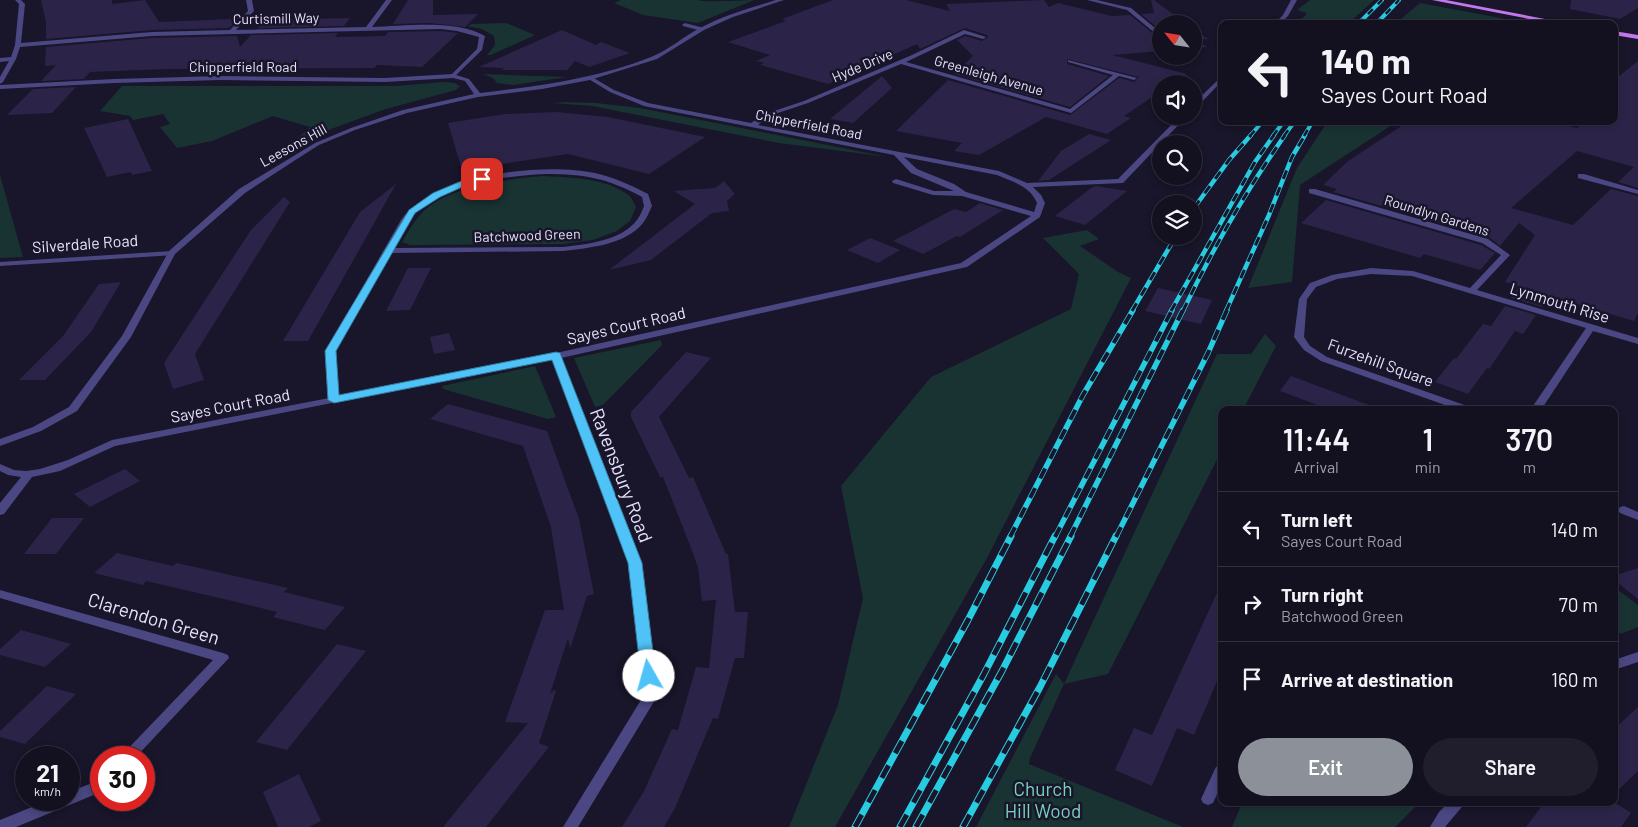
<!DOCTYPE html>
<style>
:root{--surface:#131020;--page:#201e2d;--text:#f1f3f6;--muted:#9d9da5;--line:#32303e;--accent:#8c9099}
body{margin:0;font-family:Barlow,sans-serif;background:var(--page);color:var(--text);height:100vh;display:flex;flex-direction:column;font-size:19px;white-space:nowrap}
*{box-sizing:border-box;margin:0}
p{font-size:16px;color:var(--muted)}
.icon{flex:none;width:28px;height:28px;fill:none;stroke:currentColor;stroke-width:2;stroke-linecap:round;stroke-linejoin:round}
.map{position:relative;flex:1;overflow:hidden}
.details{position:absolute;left:1218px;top:406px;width:400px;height:400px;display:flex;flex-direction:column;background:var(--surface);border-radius:10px;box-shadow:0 2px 8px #0003,0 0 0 1px var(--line)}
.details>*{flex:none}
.hud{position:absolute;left:1218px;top:20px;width:400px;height:105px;border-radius:10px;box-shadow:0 2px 8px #0003,0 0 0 1px var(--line);background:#131020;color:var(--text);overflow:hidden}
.needle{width:32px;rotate:300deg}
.tools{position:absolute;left:1152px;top:15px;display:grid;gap:10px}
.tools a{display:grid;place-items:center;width:50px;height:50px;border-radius:50%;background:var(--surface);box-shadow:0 2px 8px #0003,0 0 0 1px var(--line);font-size:25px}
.speed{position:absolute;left:15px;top:746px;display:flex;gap:10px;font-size:25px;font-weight:700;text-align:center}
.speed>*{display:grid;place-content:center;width:65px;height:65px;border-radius:50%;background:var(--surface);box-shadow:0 2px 8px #0003,0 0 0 1px var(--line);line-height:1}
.speed small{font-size:12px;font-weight:400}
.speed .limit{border:8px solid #d22;background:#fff;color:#111}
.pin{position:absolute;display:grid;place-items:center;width:42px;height:42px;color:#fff;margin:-21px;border-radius:10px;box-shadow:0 2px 8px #0006}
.me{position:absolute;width:55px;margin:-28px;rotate:353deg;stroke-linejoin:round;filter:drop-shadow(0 0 4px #0008)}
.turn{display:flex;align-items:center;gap:18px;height:105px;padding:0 20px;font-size:22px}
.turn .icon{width:65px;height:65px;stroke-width:2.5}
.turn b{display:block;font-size:35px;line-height:42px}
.eta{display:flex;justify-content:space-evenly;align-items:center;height:85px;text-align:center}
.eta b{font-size:30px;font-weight:600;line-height:35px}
.action{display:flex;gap:10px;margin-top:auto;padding:10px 20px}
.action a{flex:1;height:58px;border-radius:30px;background:var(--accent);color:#fff;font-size:20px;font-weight:600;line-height:58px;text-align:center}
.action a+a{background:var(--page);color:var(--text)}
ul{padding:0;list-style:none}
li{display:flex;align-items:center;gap:15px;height:75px;padding:0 20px;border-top:1px solid var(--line)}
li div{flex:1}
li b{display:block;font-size:19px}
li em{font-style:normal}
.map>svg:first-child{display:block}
.green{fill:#193332}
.building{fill:#2b2448}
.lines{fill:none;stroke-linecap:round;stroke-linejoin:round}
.minor{fill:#4a4782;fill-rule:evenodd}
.tertiary{fill:#4a4782;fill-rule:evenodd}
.primary{fill:#c278ec;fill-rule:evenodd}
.rail-far3-casing{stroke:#28cce1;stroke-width:4}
.rail-far2-casing{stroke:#28cce1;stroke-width:4.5}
.rail-far1-casing{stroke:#28cce1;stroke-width:5.5}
.rail-casing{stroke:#28cce1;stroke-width:7}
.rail-far3{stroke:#19152a;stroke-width:2.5;stroke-dasharray:7;stroke-linecap:butt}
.rail-far2{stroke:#19152a;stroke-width:3;stroke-dasharray:9;stroke-linecap:butt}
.rail-far1{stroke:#19152a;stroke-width:4;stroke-dasharray:11;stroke-linecap:butt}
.rail{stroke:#19152a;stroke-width:5;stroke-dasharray:14;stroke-linecap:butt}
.route{fill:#4fc3f7;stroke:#337fa1}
.labels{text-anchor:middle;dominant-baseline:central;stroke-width:5;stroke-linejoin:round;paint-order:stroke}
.far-street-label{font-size:14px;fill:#e5e2fb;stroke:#19152a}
.street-label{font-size:16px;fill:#e5e2fb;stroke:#19152a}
.near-street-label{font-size:19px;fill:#e5e2fb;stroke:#19152a}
.near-park-label{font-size:19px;fill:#76d3bd;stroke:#19152a}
</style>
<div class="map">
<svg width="1638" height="827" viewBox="0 0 1638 827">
<rect width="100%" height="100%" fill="#19152a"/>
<path class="green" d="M 621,0 L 698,0 C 704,3 744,0 754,0 L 698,23 L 643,15 L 614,3 Z
M 1310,0 L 1374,0 L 1348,24 L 1291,24 L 1304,17 L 1307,13 L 1297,10 Z
M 1420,3 L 1533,24 L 1395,24 Z
M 506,23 L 535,35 L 491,55 L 487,55 L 495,45 L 494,36 L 482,29 L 467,26 L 472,24 Z
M 483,74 L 567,77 L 513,85 L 497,83 L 493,78 Z
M 444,82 L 455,83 L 460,86 L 456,90 L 386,109 L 331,129 L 277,157 L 310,127 L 273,116 L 212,141 L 177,148 L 160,127 L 170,124 L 163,114 L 133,120 L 130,116 L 100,111 L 122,86 L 396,86 Z
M 566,102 L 596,103 L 640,108 L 888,157 L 779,143 L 592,106 L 551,103 Z
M 1328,121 L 1398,121 L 1300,185 L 1292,282 L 1248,288 L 1297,168 Z
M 0,175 L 23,257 L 0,258 Z
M 542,176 C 568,177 605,178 627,194 C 631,196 634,203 636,207 L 630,221 L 617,231 L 593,240 L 563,244 L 410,245 L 402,242 C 408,232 414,221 422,213 C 445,187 509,179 542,176 Z
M 1087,230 L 1099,239 L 1080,246 L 1118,272 L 1131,278 L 987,558 L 835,827 L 789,827 L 838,705 L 863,598 L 841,486 L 931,377 L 1071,309 L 1079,274 L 1043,238 Z
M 1265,334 L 1276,346 L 1243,410 L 1221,410 L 1221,452 L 1108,674 L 1064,684 L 1030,758 L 1029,764 L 1183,827 L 976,827 L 1056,674 L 1064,684 L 1217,354 L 1251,354 Z
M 661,340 L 662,345 L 603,405 L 595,407 L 574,358 Z
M 535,366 L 556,417 L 548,419 L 443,389 L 442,386 Z
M 1614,587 L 1638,605 L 1638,627 L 1621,634 L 1614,629 Z
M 1242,803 L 1242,802 L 1419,803 L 1395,827 L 1232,827 Z"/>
<path class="building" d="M 41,0 L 112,0 L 112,4 L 145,0 L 159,22 L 231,19 L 233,24 L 229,28 L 152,30 L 46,39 L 46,22 Z
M 408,0 L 433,0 L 433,15 L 478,14 L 465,27 L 430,23 L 393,24 Z
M 833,0 L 906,0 L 950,11 L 946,4 L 1044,0 L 1049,7 L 1058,3 L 1112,16 L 1130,15 L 1155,35 L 1161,35 L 1161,51 L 1112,55 L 1187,74 L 1173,84 L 1161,84 L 1161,91 L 1124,116 L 1131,118 L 1107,134 L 1046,117 L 979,155 L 954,151 L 962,143 L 896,131 L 948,80 L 1070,115 L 1119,78 L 1134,82 L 1139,77 L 1067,59 L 1067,64 L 1109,76 L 1070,107 L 954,74 L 973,56 L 957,40 L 965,36 L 982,41 L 988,37 L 987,35 L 965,28 L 920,49 L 917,44 L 828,84 L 760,65 L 764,63 L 756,61 L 770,55 L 728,42 L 786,21 L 782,19 Z
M 1151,0 L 1154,0 L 1186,24 L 1161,24 L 1161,31 L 1141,14 L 1154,13 Z
M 1571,0 L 1638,0 L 1638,8 L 1620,19 L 1570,9 Z
M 350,18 L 344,26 L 258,28 L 265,20 Z
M 1194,29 L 1208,39 L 1196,40 L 1207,47 L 1194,48 Z
M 562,30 L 596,45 L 601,42 L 630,53 L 589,67 L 575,61 L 567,70 L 502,70 L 504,68 L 479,67 Z
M 441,31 L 458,33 L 422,67 L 377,65 L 374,68 L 164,69 L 90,72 L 84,79 L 41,81 L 56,65 L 45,66 L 46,47 L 152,38 L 237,36 L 240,47 L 251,35 L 338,33 L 335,37 L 385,36 L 388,32 Z
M 1638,61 L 1638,188 L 1618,182 L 1634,167 L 1577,151 L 1511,208 L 1573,225 L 1611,189 L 1638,196 L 1638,313 L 1634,321 L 1550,296 L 1542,307 L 1511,298 L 1519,286 L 1505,282 L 1535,235 L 1519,223 L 1500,246 L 1489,237 L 1333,192 L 1337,189 L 1323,185 L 1348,161 L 1409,121 L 1549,121 L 1577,128 L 1585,121 L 1614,121 L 1614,80 Z
M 882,76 L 892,88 L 853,123 L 830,119 Z
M 76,87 L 52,113 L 7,115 L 33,89 Z
M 556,112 L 608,117 L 705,137 L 649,174 L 568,154 L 462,170 L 448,123 L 505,114 Z
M 128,119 L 152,171 L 132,175 L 131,172 L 107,177 L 84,128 Z
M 1089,134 L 1111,140 L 1049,180 L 1038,181 L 1061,151 Z
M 724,181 L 735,194 L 727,201 L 729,211 L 712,213 L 651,260 L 609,270 L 695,204 L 674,191 L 715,188 Z
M 396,184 L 308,341 L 283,341 L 360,212 Z
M 1096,186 L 1127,191 L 1085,225 L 1055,216 L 1091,188 Z
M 284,197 L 290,202 L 195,354 L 204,380 L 173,389 L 164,363 L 251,230 Z
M 1326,200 L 1481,245 L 1495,253 L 1480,270 L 1424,254 L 1420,258 L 1301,223 Z
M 980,203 L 1003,210 L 960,237 L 957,236 L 923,254 L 893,241 L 954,209 L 966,212 Z
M 870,238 L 900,250 L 878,263 L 847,250 Z
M 408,268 L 431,268 L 410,310 L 386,311 Z
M 121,282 L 91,332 L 45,380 L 19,380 L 63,336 L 99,284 Z
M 1158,288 L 1212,300 L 1201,324 L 1145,311 Z
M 1505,306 L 1536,315 L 1523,334 L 1515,331 L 1489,369 L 1487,368 L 1468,394 L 1435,382 L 1454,358 L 1456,359 L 1483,324 L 1491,326 Z
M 449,333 L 455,350 L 434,354 L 430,337 Z
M 686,352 L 711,358 L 659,417 L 689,478 L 693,477 L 726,554 L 728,554 L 735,612 L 748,612 L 744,658 L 735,658 L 718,719 L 713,718 L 675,808 L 664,827 L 622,827 L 644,791 L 672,729 L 678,730 L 696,667 L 709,668 L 716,600 L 702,601 L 698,567 L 686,535 L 663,477 L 660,477 L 631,417 L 631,412 Z
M 1291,376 L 1377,408 L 1377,410 L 1331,410 L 1280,391 Z
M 448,404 L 547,431 L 579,519 L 594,594 L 587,596 L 570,649 L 568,638 L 550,694 L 554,690 L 556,691 L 539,743 L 549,747 L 486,827 L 443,827 L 528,723 L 505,722 L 545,610 L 564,610 L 551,527 L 523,446 L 430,419 Z
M 125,469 L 140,481 L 90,507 L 74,494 Z
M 52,518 L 84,518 L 56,554 L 24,554 Z
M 117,553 L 173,566 L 177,563 L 288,588 L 284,592 L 345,607 L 325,630 L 273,617 L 277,612 L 241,603 L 146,581 L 143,585 L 94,573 Z
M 1638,568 L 1638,599 L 1614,580 L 1614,576 Z
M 1221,584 L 1221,672 L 1194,735 L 1177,728 L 1152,786 L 1115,770 L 1134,728 L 1152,735 Z
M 21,630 L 71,644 L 45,667 L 0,655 L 0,649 Z
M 337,644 L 366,651 L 287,750 L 256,742 Z
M 47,686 L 76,694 L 25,744 L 0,737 L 0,731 Z
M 1638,707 L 1638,771 L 1614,794 L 1614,729 Z
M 299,774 L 321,821 L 309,827 L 278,827 L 263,792 Z
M 1545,802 L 1614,802 L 1631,813 L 1621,827 L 1526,827 Z"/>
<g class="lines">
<path class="minor" d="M 15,0 L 21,0 L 25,4 L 21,43 L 152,32 L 230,30 L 248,11 L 246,0 L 252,0 L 254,11 L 236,30 L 366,27 L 386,0 L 392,0 L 372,27 C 405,26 456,19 485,36 L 482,50 L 453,78 L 450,76 L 477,49 L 479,37 L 457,31 L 441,29 L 152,36 L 20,47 L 16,59 L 3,82 L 0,84 L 0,77 L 9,61 L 0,62 L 0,58 L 11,57 L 15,45 L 19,4 Z
M 1087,0 L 1097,0 L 1131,8 L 1161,33 L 1156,34 L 1127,10 Z
M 1291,0 L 1297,0 L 1288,16 L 1280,24 L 1274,24 L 1283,15 Z
M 685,23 L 704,28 L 705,29 L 702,31 L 683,26 L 682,25 Z
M 964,30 L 986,37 L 983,39 L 965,34 L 906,62 L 1070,109 L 1113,75 L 1068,62 L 1068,60 L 1137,78 L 1134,80 L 1119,76 L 1071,113 L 901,64 L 808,103 L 769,116 L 758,125 L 999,171 L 1027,183 L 1118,179 L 1180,116 L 1187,116 L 1123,183 L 1033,187 L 1041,195 L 1045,203 L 1040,217 L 967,267 L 561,358 L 641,563 L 658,695 L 578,827 L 563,827 L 644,695 L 629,563 L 553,359 L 115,446 L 60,471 L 32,477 L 4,514 L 0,515 L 0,503 L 21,477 L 8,475 L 0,471 L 0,464 L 14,470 L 26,471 L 40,469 L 68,460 L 112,440 L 329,398 L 326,351 L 401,220 C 434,174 543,162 595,173 C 613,177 631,185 648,194 L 652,206 C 649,212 647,218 643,223 C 625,245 589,248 563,251 L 391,253 L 336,351 L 339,396 L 556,353 L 961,263 L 1031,216 L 962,196 L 933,195 L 893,183 L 892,181 L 896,179 L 934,191 L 954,191 L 911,173 L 894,155 L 644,106 L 610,92 L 587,78 L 592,77 L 614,90 L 648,103 L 751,123 L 765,114 L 804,101 L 912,55 ZM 904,157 L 997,175 C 1013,182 1030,186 1037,203 L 1034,212 L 966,192 L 954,184 L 917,169 ZM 545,174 C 585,174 607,178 642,197 L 644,206 C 642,211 640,216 637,220 C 621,241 587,244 563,247 L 394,248 C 400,238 404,225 413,216 C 445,181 501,177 545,174 Z
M 1221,77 L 1221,82 L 1196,108 L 1194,109 L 1194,103 Z
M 1578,174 L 1584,174 L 1638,190 L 1638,194 L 1578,178 Z
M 1309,189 L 1315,189 L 1488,239 L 1510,255 L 1477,290 L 1638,338 L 1638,344 L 1593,331 L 1541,410 L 1527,410 L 1533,406 L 1586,328 L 1412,276 L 1371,274 L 1337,279 L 1316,287 L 1307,299 L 1304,337 L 1310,346 L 1327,357 L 1473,408 L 1474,410 L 1459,410 L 1321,361 L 1304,350 L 1294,337 L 1299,299 L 1310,283 L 1332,275 L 1371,268 L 1413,271 L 1470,288 L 1501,255 L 1482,243 L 1309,193 Z
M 172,251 L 175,251 L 175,255 L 0,266 L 0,262 Z
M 1624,506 L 1638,512 L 1638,520 L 1620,513 L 1618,510 L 1620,507 Z
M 0,590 L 223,653 L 228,655 L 229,658 L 135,758 L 119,758 L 213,660 L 0,598 Z
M 1638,652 L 1638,662 L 1614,670 L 1614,660 Z
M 1221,765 C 1222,781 1220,789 1213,803 L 1208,805 L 1203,803 L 1201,799 L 1214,771 L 1216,767 Z
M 101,776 L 101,792 L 16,827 L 0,827 L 0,820 L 49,800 L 69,800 L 69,792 L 92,783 L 96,778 Z
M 1449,802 L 1466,802 L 1445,827 L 1430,827 L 1439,812 Z"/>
<path class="tertiary" d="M 776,0 L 784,0 L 733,17 L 704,30 L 657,59 L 590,80 L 542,89 L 478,97 L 407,113 L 355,130 L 319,145 L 297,159 L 245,193 L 175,254 L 131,337 L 77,411 L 41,431 L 0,446 L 0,439 L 33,427 L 69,407 L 122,336 L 169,251 L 239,189 L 315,143 L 351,128 L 403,110 L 474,94 L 465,81 L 453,78 L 385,82 L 221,80 L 114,83 L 0,89 L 0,85 L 114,79 L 221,76 L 385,78 L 453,74 L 469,79 L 480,93 C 538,86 596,79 651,57 C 669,50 684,36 700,28 C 724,15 750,8 776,0 Z"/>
<path class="primary" d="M 1432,0 L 1446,0 L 1571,24 L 1555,24 Z
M 1614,31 L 1638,35 L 1638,39 L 1614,35 Z"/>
<defs>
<path id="rail-far3" d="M 1358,24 L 1382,0
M 1376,24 L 1399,0
M 1250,136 L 1263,121
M 1273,136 L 1284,121
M 1284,136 L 1295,121
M 1304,136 L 1313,121"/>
<path id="rail-far2" d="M 1194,208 L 1229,160 L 1251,135
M 1132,311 L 1176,236
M 1171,311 L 1255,162 L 1274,135
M 1183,311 C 1212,250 1246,191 1285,135
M 1226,311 L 1269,215 L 1292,157 L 1305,135"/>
<path id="rail-far1" d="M 1010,537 L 1083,395 L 1133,310
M 1055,537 L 1172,310
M 1070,537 L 1183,310
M 1116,537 L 1208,353 L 1227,310"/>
<path id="rail" d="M 855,827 L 968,620 L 1011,536
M 900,827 L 984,674 L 1055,536
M 916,827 L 1002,671 L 1071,536
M 963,827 L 1040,687 L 1116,536"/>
</defs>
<use href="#rail-far3" class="rail-far3-casing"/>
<use href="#rail-far2" class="rail-far2-casing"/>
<use href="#rail-far1" class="rail-far1-casing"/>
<use href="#rail" class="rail-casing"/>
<use href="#rail-far3" class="rail-far3"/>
<use href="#rail-far2" class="rail-far2"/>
<use href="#rail-far1" class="rail-far1"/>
<use href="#rail" class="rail"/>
</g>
<path class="route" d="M 482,177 L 485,178 L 485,181 L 469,184 L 440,197 L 415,213 L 336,351 L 339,395 L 556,352 L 560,353 L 642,563 L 656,676 L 654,680 L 649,682 L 644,680 L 641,676 L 628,563 L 552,360 L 334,403 L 328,400 L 325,351 L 409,210 L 433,193 L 464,180 Z"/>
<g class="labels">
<g class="far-street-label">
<text transform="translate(276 18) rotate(-1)">Curtismill Way</text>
<text transform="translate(862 65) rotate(-23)">Hyde Drive</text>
<text x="243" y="66">Chipperfield Road</text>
<text transform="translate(989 75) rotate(16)">Greenleigh Avenue</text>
<text transform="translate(809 124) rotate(11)">Chipperfield Road</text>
<text transform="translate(293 145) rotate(-29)">Leesons Hill</text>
<text transform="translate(1437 215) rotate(17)">Roundlyn Gardens</text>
<text transform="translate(527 235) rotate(-2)">Batchwood Green</text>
</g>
<g class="street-label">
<text transform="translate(85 243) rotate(-4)">Silverdale Road</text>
<text transform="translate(1560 302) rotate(17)">Lynmouth Rise</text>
<text transform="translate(626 325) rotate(-13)">Sayes Court Road</text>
<text transform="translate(1381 362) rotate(20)">Furzehill Square</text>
<text transform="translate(230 405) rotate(-11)">Sayes Court Road</text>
</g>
<g class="near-street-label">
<text transform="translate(622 475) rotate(69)">Ravensbury Road</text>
<text transform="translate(154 618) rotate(17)">Clarendon Green</text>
</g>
<g class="near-park-label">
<text x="1043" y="788">Church<tspan x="1043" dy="22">Hill Wood</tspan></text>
</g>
</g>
</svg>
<div class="tools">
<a><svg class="needle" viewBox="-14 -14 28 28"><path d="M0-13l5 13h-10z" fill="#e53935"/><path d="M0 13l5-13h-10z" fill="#9d9da5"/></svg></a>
<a><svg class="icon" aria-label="sound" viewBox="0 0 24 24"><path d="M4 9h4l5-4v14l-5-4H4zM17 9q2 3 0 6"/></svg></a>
<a><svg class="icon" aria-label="search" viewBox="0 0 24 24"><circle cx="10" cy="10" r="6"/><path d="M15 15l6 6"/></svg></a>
<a><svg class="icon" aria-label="layers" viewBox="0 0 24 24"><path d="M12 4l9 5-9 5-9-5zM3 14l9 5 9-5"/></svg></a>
</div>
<div class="speed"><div>21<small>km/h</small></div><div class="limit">30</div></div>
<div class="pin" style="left:482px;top:179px;background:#d93025"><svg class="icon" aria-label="arrive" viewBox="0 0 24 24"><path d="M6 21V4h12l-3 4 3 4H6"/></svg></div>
<svg class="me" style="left:649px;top:676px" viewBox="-20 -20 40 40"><circle r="19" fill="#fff"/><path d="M0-13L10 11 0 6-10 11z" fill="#4fc3f7"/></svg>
<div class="hud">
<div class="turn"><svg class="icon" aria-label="left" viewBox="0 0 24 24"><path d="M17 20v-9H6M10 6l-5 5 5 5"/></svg><div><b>140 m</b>Sayes Court Road</div></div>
</div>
<section class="details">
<div class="eta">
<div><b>11:44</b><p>Arrival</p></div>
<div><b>1</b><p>min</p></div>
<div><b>370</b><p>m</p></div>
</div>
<ul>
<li><svg class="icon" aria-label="left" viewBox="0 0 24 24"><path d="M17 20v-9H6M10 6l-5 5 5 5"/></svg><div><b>Turn left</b><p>Sayes Court Road</p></div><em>140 m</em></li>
<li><svg class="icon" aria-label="right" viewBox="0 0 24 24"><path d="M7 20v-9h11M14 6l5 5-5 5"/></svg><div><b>Turn right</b><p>Batchwood Green</p></div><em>70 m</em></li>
<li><svg class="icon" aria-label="arrive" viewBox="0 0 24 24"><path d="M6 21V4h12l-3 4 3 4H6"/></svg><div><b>Arrive at destination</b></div><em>160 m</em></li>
</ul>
<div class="action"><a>Exit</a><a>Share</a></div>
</section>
</div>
